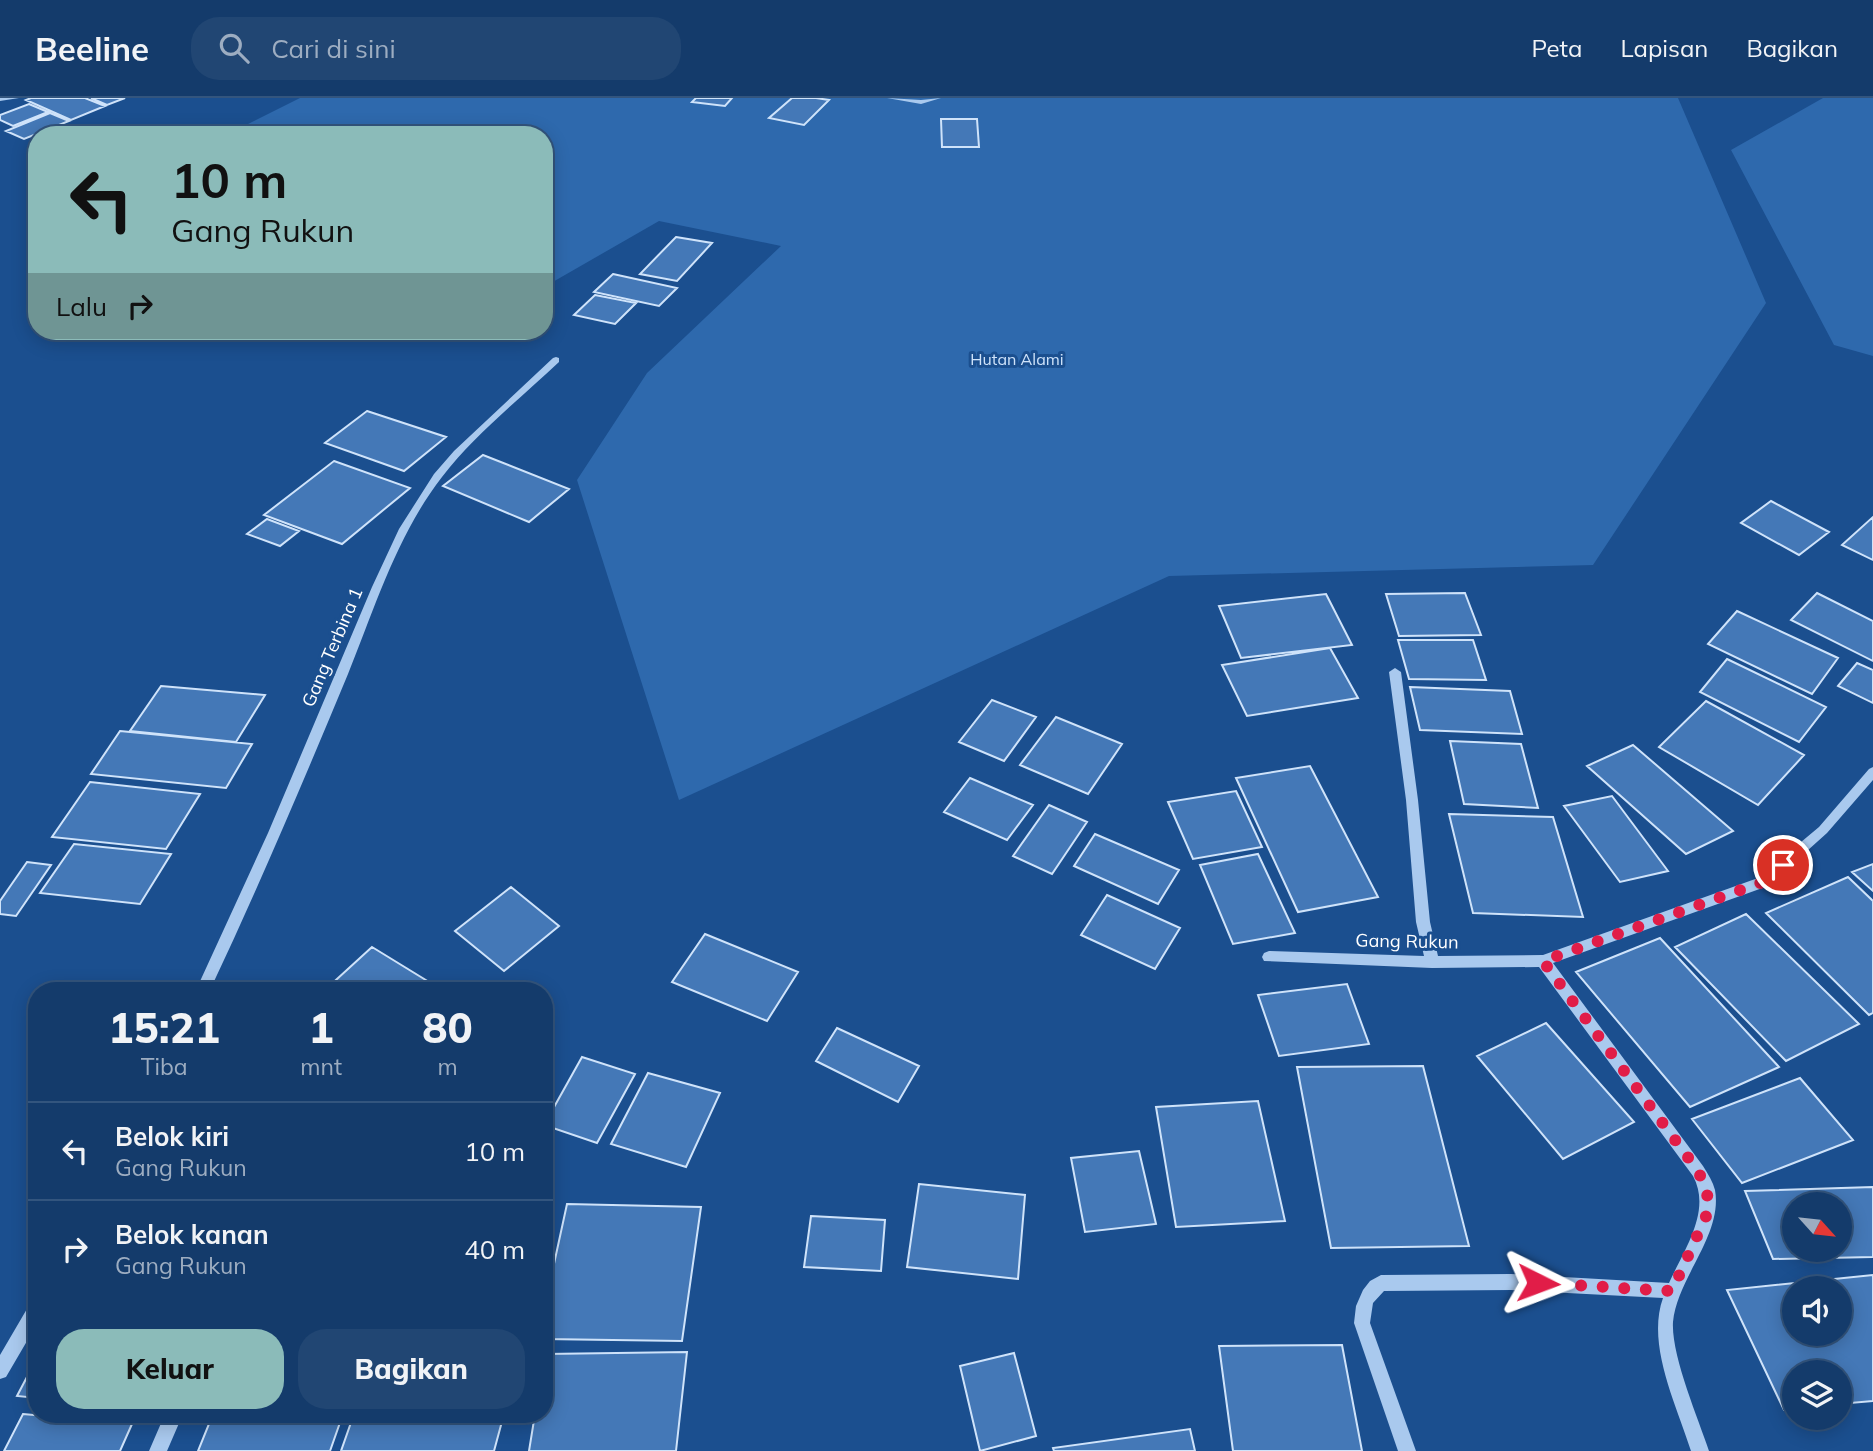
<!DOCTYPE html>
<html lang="id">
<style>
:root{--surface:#143b6b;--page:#214673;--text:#f1f3f6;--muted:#9dadc1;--line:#33557e;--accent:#8bbbb9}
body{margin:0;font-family:Mulish,sans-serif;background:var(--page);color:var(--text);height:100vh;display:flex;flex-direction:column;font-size:26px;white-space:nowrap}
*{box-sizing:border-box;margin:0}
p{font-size:23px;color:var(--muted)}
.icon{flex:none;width:38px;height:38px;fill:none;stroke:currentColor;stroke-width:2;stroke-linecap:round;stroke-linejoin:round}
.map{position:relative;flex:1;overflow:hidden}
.side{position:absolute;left:28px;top:884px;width:525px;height:441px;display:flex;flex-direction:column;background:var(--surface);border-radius:28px;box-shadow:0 4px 18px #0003,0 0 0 2px var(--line)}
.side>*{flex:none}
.guide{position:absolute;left:28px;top:28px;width:525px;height:214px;border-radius:28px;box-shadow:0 4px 18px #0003,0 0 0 2px var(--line);background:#8bbbb9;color:#111;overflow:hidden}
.needle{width:46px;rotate:117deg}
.fabs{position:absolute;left:1782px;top:1094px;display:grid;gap:14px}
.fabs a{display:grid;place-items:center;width:70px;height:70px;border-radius:50%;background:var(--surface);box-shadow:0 4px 18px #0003,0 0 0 2px var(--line);font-size:35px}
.pin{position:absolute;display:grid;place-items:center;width:60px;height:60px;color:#fff;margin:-30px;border:4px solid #fff;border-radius:50%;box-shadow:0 2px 7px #0007}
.me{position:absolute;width:77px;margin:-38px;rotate:93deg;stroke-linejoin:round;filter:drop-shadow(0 0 5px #0008)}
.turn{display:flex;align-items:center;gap:24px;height:147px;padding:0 28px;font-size:32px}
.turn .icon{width:91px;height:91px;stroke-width:2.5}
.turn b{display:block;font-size:49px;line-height:60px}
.then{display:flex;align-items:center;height:66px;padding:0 28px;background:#0003;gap:14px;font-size:26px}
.eta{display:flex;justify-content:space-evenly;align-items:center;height:119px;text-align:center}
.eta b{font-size:42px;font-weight:800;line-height:49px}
.primary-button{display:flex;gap:14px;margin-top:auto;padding:14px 28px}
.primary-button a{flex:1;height:80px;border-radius:28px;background:var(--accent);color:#111;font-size:28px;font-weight:800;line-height:80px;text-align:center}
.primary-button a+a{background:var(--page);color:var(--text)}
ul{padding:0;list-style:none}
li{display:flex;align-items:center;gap:21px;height:98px;padding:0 28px;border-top:2px solid var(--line)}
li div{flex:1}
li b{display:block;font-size:26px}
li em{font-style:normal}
header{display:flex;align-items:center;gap:42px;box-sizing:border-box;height:98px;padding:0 35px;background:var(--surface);border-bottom:2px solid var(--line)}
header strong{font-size:33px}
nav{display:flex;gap:38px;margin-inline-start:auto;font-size:24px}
.search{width:490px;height:63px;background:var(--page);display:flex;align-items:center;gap:18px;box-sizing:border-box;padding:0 24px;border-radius:28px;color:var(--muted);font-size:26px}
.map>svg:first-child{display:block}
.green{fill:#2e69ad}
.building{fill:#4478b7;stroke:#cfe3fa;stroke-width:2;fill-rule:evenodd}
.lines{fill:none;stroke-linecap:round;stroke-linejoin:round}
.minor{fill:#a9c9ee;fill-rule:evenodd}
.route{stroke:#e11d48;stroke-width:12;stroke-dasharray:0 21.6}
.labels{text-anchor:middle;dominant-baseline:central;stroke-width:6;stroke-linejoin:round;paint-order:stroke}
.far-park-label{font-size:16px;fill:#cfe3fa;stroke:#1b4f8f}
.street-label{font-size:18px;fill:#fff;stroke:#1b4f8f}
</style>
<header>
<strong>Beeline</strong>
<div class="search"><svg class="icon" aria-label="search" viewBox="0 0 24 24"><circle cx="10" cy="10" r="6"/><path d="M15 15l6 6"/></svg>Cari di sini</div>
<nav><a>Peta</a><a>Lapisan</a><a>Bagikan</a></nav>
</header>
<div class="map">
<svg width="1873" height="1353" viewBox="0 0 1873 1353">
<rect width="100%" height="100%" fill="#1b4f8f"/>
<path class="green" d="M 300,0 L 1678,0 L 1766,205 L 1593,467 L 1169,478 L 679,702 L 577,382 L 647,275 L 781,148 L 659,123 L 551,185 L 544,182 L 544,37 L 253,37 L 242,29 Z
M 1823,0 L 1873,0 L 1873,258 L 1834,247 L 1731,52 Z"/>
<path class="building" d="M 31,0 L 85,0 L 105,8 L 71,22 L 26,2 Z
M 91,0 L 125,0 L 107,7 Z
M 696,0 L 732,0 L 725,8 L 692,4 Z
M 792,0 L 816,0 L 829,2 L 804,27 L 769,20 Z
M 29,6 L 48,14 L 13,28 L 0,22 L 0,17 Z
M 50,15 L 69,23 L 24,41 L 6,33 Z
M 941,21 L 977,21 L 979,49 L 942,49 Z
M 676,139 L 712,145 L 677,183 L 640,176 Z
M 613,176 L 677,190 L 659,208 L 594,194 Z
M 595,197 L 636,205 L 615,226 L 574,217 Z
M 367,313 L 446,339 L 404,373 L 325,345 Z
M 483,357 L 569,391 L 529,424 L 443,388 Z
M 334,363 L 410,390 L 342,446 L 264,417 Z
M 1771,403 L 1829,434 L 1799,457 L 1741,425 Z
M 1873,419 L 1873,462 L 1842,447 Z
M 267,421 L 299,433 L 280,448 L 247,436 Z
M 1465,495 L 1481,537 L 1399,538 L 1386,496 Z
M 1817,495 L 1873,523 L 1873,563 L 1791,522 Z
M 1326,496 L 1352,547 L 1241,560 L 1219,508 Z
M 1737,513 L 1838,560 L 1812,596 L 1708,546 Z
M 1398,542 L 1473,542 L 1486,582 L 1409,581 Z
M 1330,550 L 1358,600 L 1247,618 L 1222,567 Z
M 1727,561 L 1826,609 L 1799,644 L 1700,594 Z
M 1857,565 L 1873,572 L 1873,605 L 1838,588 Z
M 161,588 L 265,597 L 236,644 L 130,633 Z
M 1410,589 L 1510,593 L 1522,636 L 1420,632 Z
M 992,602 L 1036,619 L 1004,663 L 959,644 Z
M 1706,603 L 1804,657 L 1758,707 L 1659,649 Z
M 1056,619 L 1122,646 L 1088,696 L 1020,667 Z
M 120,633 L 252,646 L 226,690 L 91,676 Z
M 1450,643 L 1521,646 L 1538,710 L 1464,706 Z
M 1633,647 L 1733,733 L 1686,756 L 1587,668 Z
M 1310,668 L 1378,799 L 1298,814 L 1236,680 Z
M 970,680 L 1033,707 L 1007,742 L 944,714 Z
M 90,684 L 200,696 L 166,751 L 52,739 Z
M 1236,693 L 1262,749 L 1193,761 L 1168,704 Z
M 1612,698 L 1668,773 L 1620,784 L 1564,708 Z
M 1049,707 L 1087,724 L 1052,776 L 1013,758 Z
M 1449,716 L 1553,719 L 1583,819 L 1473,815 Z
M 1095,736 L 1179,772 L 1158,806 L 1074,768 Z
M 74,746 L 171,756 L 140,806 L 40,795 Z
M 1258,756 L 1295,835 L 1233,846 L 1200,767 Z
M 27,764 L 51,767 L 16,818 L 0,816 L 0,803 Z
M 1873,766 L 1873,793 L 1852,774 Z
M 1848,779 L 1873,803 L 1873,915 L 1869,917 L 1766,815 Z
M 511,789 L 559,828 L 504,873 L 455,833 Z
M 1107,797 L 1180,830 L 1155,871 L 1081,837 Z
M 1746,816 L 1859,926 L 1786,963 L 1675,849 Z
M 705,836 L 798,874 L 767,923 L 672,884 Z
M 1660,840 L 1779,969 L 1690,1009 L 1576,874 Z
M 372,849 L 442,892 L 325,892 Z
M 1347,886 L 1369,946 L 1279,958 L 1258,897 Z
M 1546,925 L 1634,1024 L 1563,1061 L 1477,958 Z
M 837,930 L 919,968 L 898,1004 L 816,963 Z
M 582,959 L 635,976 L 597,1045 L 544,1027 Z
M 1423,968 L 1469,1148 L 1331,1150 L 1297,969 Z
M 648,975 L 720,995 L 686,1069 L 611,1046 Z
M 1800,980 L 1853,1042 L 1742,1085 L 1692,1021 Z
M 1258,1003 L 1285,1123 L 1176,1129 L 1156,1009 Z
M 1139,1053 L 1156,1126 L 1085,1134 L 1071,1060 Z
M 919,1086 L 1025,1097 L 1018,1181 L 907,1169 Z
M 1873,1089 L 1873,1159 L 1773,1161 L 1745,1093 ZM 1794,1106 L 1839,1106 L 1839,1152 L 1794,1152 Z
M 567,1106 L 701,1109 L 682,1243 L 544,1241 L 544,1212 Z
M 811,1118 L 885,1122 L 881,1173 L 804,1169 Z
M 1873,1177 L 1873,1303 L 1839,1306 L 1839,1274 L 1794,1274 L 1794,1311 L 1784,1312 L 1727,1192 ZM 1794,1190 L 1839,1190 L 1839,1236 L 1794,1236 Z
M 1342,1247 L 1362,1353 L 1233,1353 L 1219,1248 Z
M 687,1254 L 676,1353 L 529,1353 L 535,1316 L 544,1316 L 545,1256 Z
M 1014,1255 L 1036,1338 L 980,1353 L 960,1268 Z
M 37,1260 L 37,1300 L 17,1298 Z
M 23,1316 L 132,1326 L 120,1353 L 4,1353 Z
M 213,1316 L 343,1316 L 330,1353 L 198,1353 Z
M 354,1316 L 504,1316 L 494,1353 L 341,1353 Z
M 1190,1331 L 1195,1353 L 1054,1353 L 1053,1350 Z"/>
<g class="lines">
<path class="minor" d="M 0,0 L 19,0 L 0,3 Z
M 887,0 L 921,2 L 941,0 L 921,6 Z
M 556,259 L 559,260 L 559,264 C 520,301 474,337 442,379 C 397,437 375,509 348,576 C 304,682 259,788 210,892 L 196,892 L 268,735 L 372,489 L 399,431 L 434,376 L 454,353 L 553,260 Z
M 1395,570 L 1401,574 L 1418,702 L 1430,824 L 1438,858 L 1543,857 L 1758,780 L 1819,729 L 1869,671 L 1873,669 L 1873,682 L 1827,735 L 1768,788 L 1553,865 L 1703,1068 C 1708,1076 1713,1084 1715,1092 C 1723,1137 1677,1180 1673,1224 C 1671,1257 1698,1320 1709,1353 L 1691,1353 C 1677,1308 1646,1247 1663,1200 L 1511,1192 L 1384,1193 L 1373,1205 L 1370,1225 L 1416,1353 L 1398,1353 L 1354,1225 L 1356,1208 L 1363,1192 L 1370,1183 L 1381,1177 L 1511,1176 L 1669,1185 C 1684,1152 1712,1113 1693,1078 L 1539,869 L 1432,870 L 1264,863 L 1262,859 L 1264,855 L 1269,853 L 1424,858 L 1416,824 L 1406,702 L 1389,574 Z
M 37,1202 L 37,1226 L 6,1279 L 0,1281 L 0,1257 L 31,1204 Z
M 165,1316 L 183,1316 L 167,1353 L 149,1353 Z"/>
</g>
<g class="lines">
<path class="route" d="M 1538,1185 L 1672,1193 L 1708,1114 L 1707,1092 L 1698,1073 L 1543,863 L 1763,784 L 1783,767"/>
</g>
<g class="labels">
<g class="far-park-label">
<text x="1017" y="261">Hutan Alami</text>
</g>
<g class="street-label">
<text transform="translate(332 549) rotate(-67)">Gang Terbina 1</text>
<text transform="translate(1407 843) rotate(1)">Gang Rukun</text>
</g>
</g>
</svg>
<div class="fabs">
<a><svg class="needle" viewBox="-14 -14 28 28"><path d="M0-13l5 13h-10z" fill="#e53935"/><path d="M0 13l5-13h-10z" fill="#9dadc1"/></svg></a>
<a><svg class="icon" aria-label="sound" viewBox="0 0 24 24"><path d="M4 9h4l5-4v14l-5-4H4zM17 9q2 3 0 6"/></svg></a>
<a><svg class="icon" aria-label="layers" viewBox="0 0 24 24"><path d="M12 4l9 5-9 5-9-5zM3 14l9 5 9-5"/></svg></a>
</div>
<div class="pin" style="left:1783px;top:767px;background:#d93025"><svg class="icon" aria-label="arrive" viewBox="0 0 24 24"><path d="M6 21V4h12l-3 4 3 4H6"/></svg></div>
<svg class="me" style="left:1538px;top:1185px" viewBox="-20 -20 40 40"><path d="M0-17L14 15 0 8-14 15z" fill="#e11d48" stroke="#fff" stroke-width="4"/></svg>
<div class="guide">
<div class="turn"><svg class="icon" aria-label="left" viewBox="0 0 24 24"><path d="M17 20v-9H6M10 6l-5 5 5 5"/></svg><div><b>10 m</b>Gang Rukun</div></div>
<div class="then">Lalu<svg class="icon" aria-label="right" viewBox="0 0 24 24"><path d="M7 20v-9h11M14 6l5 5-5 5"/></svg></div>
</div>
<section class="side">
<div class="eta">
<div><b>15:21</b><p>Tiba</p></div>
<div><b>1</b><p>mnt</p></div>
<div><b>80</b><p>m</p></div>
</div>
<ul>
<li><svg class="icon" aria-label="left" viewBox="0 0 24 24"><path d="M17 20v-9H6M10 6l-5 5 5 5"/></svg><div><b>Belok kiri</b><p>Gang Rukun</p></div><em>10 m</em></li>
<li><svg class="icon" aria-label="right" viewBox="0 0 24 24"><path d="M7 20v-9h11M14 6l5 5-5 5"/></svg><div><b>Belok kanan</b><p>Gang Rukun</p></div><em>40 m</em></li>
</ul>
<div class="primary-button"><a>Keluar</a><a>Bagikan</a></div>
</section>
</div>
